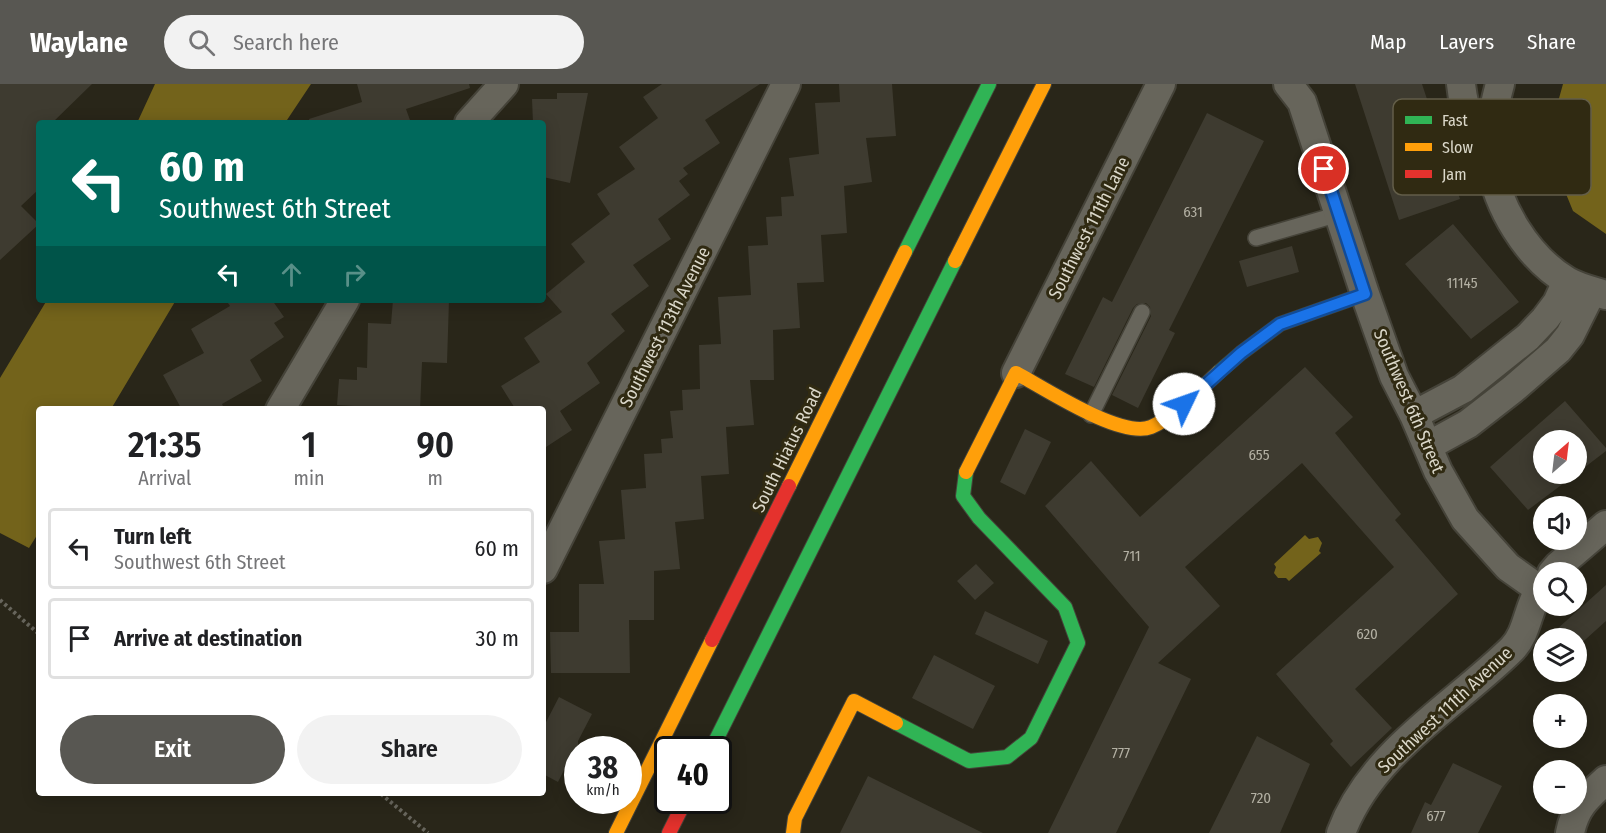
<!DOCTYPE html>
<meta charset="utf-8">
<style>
:root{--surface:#fff;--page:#f2f2f2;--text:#202124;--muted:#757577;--line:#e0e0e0;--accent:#585752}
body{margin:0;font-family:"Fira Sans Condensed",sans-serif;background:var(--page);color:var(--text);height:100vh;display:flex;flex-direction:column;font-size:22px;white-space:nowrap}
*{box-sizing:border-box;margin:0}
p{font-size:20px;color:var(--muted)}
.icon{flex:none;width:33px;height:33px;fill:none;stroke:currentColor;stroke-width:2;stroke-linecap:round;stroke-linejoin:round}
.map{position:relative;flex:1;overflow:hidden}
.side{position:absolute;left:36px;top:322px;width:510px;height:390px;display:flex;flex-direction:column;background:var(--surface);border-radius:6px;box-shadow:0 3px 15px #0003}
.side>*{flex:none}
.top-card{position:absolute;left:36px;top:36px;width:510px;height:183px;border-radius:6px;box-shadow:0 3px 15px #0003;background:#00695c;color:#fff;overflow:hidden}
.needle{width:39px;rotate:28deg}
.controls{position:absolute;left:1533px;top:346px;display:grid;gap:12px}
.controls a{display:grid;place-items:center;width:54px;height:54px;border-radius:50%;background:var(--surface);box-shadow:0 3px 15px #0003;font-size:30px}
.speed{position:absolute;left:564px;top:652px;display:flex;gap:12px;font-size:30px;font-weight:700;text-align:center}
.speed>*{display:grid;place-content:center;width:78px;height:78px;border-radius:50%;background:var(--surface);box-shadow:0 3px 15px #0003;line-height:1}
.speed small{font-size:15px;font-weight:400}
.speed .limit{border:3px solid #111;border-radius:9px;background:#fff;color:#111}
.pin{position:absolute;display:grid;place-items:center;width:51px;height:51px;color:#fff;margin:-26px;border:3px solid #fff;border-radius:50%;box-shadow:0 2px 6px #0007}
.me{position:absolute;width:66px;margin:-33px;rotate:48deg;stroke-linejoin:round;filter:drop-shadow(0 0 4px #0008)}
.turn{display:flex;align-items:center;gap:21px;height:126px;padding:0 24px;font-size:27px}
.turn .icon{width:78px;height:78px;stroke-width:2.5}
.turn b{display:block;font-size:42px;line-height:51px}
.lanes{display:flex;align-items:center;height:57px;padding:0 24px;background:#0003;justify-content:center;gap:30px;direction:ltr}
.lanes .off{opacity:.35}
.eta{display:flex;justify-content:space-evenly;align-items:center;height:102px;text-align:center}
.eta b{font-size:36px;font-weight:600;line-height:42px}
.cta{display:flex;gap:12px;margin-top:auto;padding:12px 24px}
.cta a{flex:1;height:69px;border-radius:36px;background:var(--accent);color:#fff;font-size:24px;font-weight:600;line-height:69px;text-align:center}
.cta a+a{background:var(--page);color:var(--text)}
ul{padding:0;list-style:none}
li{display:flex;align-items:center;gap:18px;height:81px;margin:0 12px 9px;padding:0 12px;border:3px solid var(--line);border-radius:6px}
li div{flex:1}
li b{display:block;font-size:22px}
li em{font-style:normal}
header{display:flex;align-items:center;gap:36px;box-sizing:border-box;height:84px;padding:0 30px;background:var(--accent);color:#fff}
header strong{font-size:28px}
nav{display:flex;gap:33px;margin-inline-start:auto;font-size:21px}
.search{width:420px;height:54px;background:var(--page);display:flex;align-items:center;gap:15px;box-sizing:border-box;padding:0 21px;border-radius:33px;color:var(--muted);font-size:22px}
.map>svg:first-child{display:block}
.water{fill:#73631b}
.building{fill:#3e3b30}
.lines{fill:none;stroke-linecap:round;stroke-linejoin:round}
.lane-casing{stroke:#454339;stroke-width:18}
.street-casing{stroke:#454339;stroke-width:32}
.fast-casing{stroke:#454339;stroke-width:16}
.slow-casing{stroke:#454339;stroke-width:16}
.jam-casing{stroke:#454339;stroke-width:16}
.path{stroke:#67655c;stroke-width:4;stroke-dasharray:3 3;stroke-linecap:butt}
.lane{stroke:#67655b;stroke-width:15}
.street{stroke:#67655b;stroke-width:28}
.fast{stroke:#30b455;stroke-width:14}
.slow{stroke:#ff9f0a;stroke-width:14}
.jam{stroke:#e5322d;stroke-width:14}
.route-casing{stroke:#114b97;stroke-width:15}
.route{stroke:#1a73e8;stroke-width:10}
.labels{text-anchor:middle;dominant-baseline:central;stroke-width:6;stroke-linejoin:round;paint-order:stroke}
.number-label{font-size:15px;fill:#b3b0a3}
.street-label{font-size:18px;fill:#dad7c9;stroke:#302a12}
.key{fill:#302a12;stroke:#635e49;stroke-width:1.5}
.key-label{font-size:16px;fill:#dad7c9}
</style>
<header>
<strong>Waylane</strong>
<div class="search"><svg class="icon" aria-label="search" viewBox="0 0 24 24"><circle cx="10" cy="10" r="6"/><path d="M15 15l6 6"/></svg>Search here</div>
<nav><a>Map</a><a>Layers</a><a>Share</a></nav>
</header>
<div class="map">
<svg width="1606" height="749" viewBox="0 0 1606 749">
<rect width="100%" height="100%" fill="#292619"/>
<path class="water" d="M 155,0 L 311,0 L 285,39 L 137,39 Z
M 1563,0 L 1606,0 L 1606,150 L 1573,127 L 1546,61 Z
M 47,216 L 176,216 L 111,325 L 39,326 L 39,448 L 29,464 L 0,449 L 0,294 Z
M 1305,451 L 1309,455 L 1318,453 L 1322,459 L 1319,467 L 1321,469 L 1289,497 L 1286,494 L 1278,494 L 1274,489 L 1276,483 L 1274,480 Z"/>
<path class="building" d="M 0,0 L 92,0 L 52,39 L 39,39 L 39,105 L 21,122 L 39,140 L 0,176 Z
M 357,0 L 469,0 L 470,4 L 406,25 L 411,39 L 310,39 L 309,35 L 362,18 Z
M 662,0 L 760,0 L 705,36 L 720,59 L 683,84 L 688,90 L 679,97 L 690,111 L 658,135 L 671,155 L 633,181 L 649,202 L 611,230 L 625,247 L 587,279 L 600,299 L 560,327 L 572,346 L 543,365 L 543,326 L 516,326 L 501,302 L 540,278 L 524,254 L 562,228 L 546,210 L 585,178 L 571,160 L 610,130 L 597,110 L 635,85 L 619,63 L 658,34 L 643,13 Z
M 839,0 L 892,0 L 896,52 L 866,54 L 872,98 L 844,102 L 847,149 L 821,151 L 824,198 L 797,199 L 800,244 L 773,246 L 774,296 L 750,296 L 754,341 L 726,343 L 729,390 L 701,392 L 704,435 L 675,438 L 680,485 L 654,487 L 654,536 L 629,536 L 630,589 L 551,589 L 550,548 L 579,548 L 579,500 L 604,500 L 599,457 L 625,455 L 621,406 L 646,404 L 644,370 L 662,369 L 661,355 L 673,354 L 670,327 L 683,326 L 682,306 L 700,305 L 699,261 L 721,260 L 718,213 L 751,211 L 748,162 L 768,161 L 766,133 L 782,132 L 781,113 L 794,112 L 789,74 L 819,70 L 815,19 L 840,18 Z
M 1355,0 L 1422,0 L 1460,115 L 1399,136 Z
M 557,9 L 588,9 L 570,99 L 543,93 L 543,39 L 533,39 L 532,15 L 557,15 Z
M 1207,29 L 1264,57 L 1169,246 L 1175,249 L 1138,324 L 1112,311 L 1151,232 L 1150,223 L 1146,219 L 1137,220 L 1133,224 L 1094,303 L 1065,290 L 1103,213 L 1112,218 Z
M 1453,140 L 1519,218 L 1471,255 L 1405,180 Z
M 1292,162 L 1299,188 L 1247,203 L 1239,177 Z
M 226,216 L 272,216 L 284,233 L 274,239 L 284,253 L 250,276 L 262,297 L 222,320 L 225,326 L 182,326 L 163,291 L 204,269 L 191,245 L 230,222 Z
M 393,216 L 449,216 L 447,279 L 422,278 L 420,326 L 337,321 L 339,295 L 357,296 L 357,283 L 367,284 L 368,239 L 391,240 Z
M 1305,283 L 1353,333 L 1335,349 L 1401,430 L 1395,436 L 1458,510 L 1355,605 L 1392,644 L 1351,683 L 1330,660 L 1333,657 L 1276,590 L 1394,483 L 1302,379 L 1185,483 L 1220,522 L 1158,579 L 1191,595 L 1116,749 L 1048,749 L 1149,543 L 1045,422 L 1091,377 L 1140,433 Z
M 1565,317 L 1606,364 L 1606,367 L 1576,390 L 1576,357 L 1544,357 L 1544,390 L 1576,390 L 1528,426 L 1490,383 Z
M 1025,345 L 1051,358 L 1025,411 L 1000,398 Z
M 976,480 L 994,499 L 975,516 L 957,497 Z
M 1606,501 L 1606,537 L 1576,564 L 1576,555 L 1546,555 Z
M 985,527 L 1048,557 L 1038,580 L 975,550 Z
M 934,571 L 995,602 L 973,645 L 912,614 Z
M 559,613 L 592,630 L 578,657 L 578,693 L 564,686 L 558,698 L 543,690 L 543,644 Z
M 1257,652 L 1310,680 L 1280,749 L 1209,749 Z
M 1453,679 L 1502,702 L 1478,749 L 1411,749 L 1425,718 L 1431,721 Z
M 868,692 L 983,749 L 840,749 Z"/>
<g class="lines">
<defs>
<path id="lane" d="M 1256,154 L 1339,130
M 1091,331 L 1142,228"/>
<path id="street" d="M 1288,0 L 1302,18 L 1365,210 L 1394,292 L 1414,331 L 1438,387 L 1465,435 L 1508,483 L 1539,505
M 1461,0 C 1464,29 1474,51 1489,75
M 1500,0 C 1494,22 1487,55 1490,77 C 1497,123 1527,173 1567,197 C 1579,204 1593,207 1606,211
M 469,39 L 504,0
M 1016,289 L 1161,0
M 280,326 L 345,216
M 1414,331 L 1463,305 L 1528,253 L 1545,235 L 1557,219 L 1567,197
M 1428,362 L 1468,340 L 1513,305 L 1558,266 L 1570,251 L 1592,207
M 543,485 L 786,0
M 1552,489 L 1558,482 L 1606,441
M 1341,749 C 1371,668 1453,623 1512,565 C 1529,548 1527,520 1544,500
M 1570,749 C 1575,723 1587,713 1606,696"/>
<path id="fast" d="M 905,168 L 989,0
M 1219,288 L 1241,269 L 1280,240 L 1365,210
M 896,639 L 969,677 L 1007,673 L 1031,654 L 1078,559 L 1065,523 L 979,434 L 963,412 L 966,388
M 711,666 L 955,177"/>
<path id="slow" d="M 955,177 L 1044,0
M 966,388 L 1016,289 C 1044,304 1121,355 1151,343 C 1177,332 1198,307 1219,288
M 789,402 L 905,168
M 616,749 L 712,556
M 793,749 L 795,734 L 854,617 L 896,639"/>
<path id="jam" d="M 712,556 L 789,402
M 669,749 L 685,717"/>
</defs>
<use href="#lane" class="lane-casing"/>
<use href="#street" class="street-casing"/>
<use href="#fast" class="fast-casing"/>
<use href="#slow" class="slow-casing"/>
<use href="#jam" class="jam-casing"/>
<path class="path" d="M 0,516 L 39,550
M 381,710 L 428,749"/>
<use href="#lane" class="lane"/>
<use href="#street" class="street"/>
<use href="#fast" class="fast"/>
<use href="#slow" class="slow"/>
<use href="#jam" class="jam"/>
</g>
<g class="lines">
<defs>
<path id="route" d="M 1184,320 L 1241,269 L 1280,240 L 1365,210 L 1324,85"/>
</defs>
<use href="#route" class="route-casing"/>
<use href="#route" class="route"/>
</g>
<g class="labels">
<g class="number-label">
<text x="1193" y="128">631</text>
<text x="1462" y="199">11145</text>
<text x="1259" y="371">655</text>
<text x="1132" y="472">711</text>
<text x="1367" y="550">620</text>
<text x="1121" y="669">777</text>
<text x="1261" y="714">720</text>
<text x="1436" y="732">677</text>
</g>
<g class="street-label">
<text transform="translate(1089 144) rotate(-63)">Southwest 111th Lane</text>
<text transform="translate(665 243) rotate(-63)">Southwest 113th Avenue</text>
<text transform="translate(1409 317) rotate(67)">Southwest 6th Street</text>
<text transform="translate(787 366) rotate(-64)">South Hiatus Road</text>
<text transform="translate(1445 626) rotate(-43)">Southwest 111th Avenue</text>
</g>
</g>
<rect x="1393" y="15" width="198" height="96" rx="9" class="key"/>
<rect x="1405" y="32" width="27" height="8" fill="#30b455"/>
<rect x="1405" y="59" width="27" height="8" fill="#ff9f0a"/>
<rect x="1405" y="86" width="27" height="8" fill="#e5322d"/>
<g class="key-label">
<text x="1442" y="42">Fast</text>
<text x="1442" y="69">Slow</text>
<text x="1442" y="96">Jam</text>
</g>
</svg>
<div class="controls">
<a><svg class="needle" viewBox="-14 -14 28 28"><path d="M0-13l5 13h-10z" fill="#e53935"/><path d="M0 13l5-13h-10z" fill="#757577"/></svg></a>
<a><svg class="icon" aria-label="sound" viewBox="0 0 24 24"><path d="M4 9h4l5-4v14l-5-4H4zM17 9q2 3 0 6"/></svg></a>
<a><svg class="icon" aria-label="search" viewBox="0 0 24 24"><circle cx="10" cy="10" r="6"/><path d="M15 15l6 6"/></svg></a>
<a><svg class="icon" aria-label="layers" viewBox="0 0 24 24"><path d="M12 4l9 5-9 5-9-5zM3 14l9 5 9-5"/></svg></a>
<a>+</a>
<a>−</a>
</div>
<div class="speed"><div>38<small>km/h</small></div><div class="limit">40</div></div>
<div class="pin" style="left:1324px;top:85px;background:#d93025"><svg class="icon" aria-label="arrive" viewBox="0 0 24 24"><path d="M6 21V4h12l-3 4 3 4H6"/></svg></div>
<svg class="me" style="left:1184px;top:320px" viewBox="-20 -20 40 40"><circle r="19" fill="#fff"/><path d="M0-13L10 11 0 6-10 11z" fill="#1a73e8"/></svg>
<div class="top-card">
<div class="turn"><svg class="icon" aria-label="left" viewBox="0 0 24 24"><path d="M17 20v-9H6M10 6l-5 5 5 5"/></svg><div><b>60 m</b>Southwest 6th Street</div></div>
<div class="lanes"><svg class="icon" aria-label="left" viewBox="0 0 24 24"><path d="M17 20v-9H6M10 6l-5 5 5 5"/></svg><svg class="icon off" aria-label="ahead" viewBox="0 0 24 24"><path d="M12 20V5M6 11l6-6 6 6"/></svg><svg class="icon off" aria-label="right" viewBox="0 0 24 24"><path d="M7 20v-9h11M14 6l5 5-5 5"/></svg></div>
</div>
<section class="side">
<div class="eta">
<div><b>21:35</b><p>Arrival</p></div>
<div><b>1</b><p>min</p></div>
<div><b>90</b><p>m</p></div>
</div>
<ul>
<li><svg class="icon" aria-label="left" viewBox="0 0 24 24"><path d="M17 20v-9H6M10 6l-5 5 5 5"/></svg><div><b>Turn left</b><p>Southwest 6th Street</p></div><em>60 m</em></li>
<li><svg class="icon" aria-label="arrive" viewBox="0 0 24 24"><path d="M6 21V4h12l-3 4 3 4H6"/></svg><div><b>Arrive at destination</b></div><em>30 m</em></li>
</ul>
<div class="cta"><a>Exit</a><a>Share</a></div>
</section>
</div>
